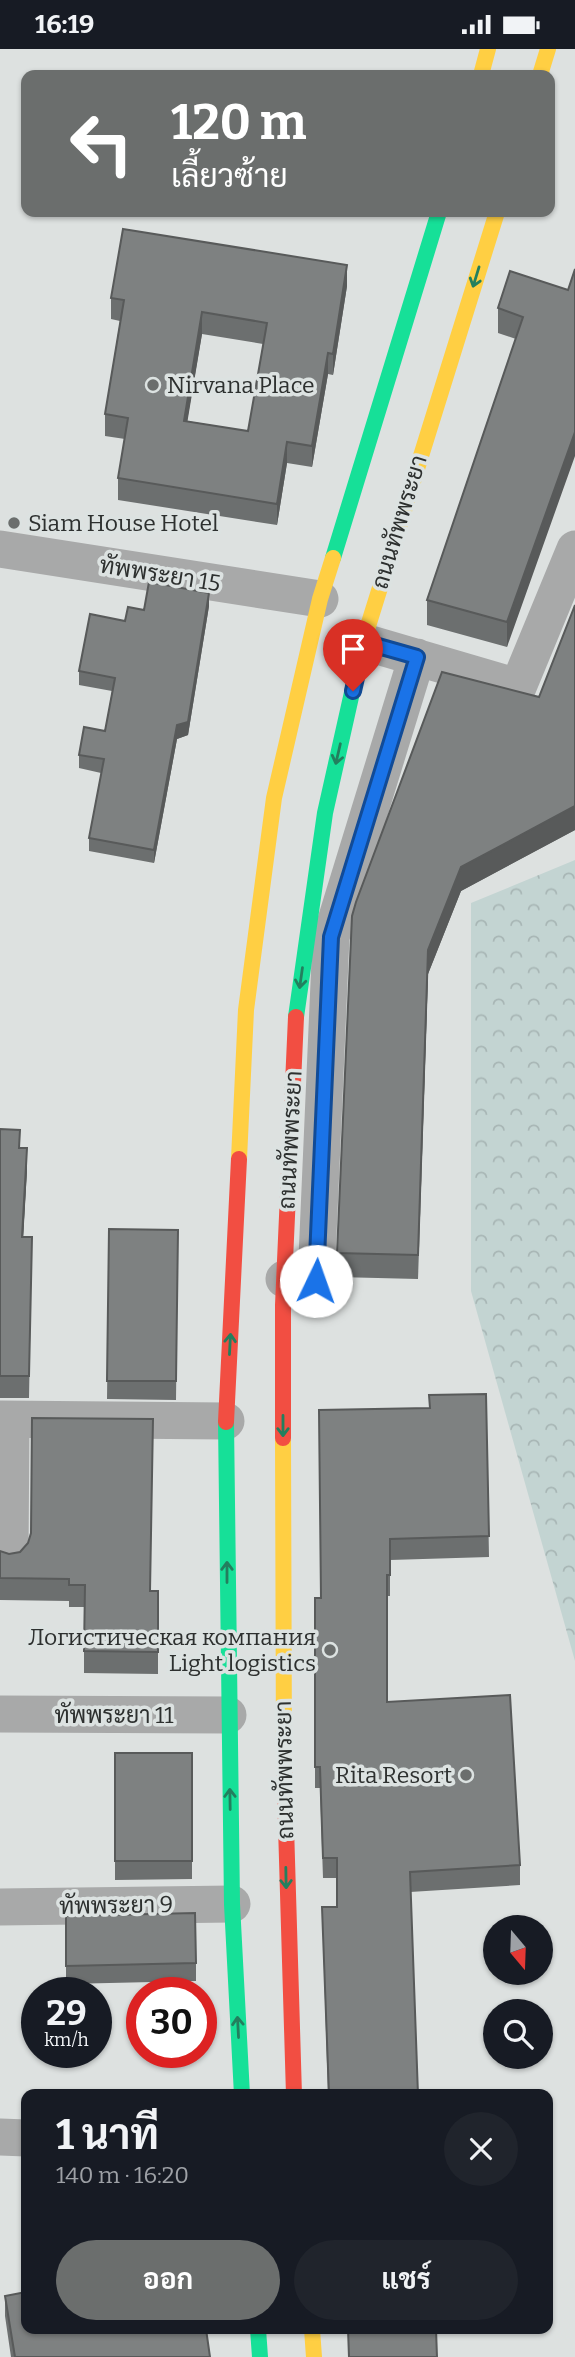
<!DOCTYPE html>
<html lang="th">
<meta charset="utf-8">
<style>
:root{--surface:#171b24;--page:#20242c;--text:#f1f3f6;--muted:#9ea1a6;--accent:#6b6e6d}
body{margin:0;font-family:Bitter,Sarabun,serif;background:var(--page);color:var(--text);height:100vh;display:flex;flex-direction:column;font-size:26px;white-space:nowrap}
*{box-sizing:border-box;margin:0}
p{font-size:23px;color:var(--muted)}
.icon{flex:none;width:38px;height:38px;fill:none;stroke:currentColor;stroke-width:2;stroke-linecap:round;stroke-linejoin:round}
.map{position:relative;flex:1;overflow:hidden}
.panel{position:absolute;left:21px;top:2040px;width:532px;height:245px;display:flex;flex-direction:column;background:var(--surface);border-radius:14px;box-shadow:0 2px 5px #0004}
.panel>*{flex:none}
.banner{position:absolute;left:21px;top:21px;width:534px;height:147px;border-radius:14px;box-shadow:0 2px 5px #0004;background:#6b6e6d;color:#fff;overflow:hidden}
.needle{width:46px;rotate:161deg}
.fabs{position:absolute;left:483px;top:1866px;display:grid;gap:14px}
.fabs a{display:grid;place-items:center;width:70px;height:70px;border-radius:50%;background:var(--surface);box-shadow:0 2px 5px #0004;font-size:35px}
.speed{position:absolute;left:21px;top:1928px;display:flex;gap:14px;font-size:35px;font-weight:700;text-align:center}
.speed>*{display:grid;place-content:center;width:91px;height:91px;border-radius:50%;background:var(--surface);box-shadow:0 2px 5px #0004;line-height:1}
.speed small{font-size:18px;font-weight:400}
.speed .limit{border:10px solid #d22;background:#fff;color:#111}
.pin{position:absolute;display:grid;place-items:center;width:60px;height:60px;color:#fff;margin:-72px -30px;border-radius:50% 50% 50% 0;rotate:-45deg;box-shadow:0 0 7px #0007}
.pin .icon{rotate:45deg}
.me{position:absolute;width:77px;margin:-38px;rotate:3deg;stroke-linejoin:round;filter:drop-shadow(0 0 5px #0008)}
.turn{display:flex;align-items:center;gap:24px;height:147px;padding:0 35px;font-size:32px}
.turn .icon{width:91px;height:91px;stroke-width:2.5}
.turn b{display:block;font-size:49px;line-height:60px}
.round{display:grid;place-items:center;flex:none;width:74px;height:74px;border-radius:37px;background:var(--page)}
.overview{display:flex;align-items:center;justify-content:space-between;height:119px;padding:0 35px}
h1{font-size:42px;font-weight:700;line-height:52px}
.button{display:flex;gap:14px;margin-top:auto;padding:14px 35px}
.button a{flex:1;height:80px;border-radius:42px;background:var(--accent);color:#fff;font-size:28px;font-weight:700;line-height:80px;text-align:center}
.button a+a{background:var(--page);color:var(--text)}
.status{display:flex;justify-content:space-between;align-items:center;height:49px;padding:0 35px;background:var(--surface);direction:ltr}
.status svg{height:19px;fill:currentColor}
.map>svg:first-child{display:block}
.park{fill:url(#park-crowns)}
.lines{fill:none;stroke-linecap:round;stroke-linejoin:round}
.street{stroke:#a8a9a9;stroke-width:37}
.fast{stroke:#16e098;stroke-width:16}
.slow{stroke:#ffcf43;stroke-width:16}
.jam{stroke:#f24e42;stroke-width:16}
.wall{fill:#6c6f6f;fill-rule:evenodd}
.shaded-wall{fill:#585a5a}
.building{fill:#7e8181;stroke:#585a5a;stroke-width:2;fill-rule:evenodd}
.oneway{stroke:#237f5e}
.route-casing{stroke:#114b97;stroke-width:18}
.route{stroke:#1a73e8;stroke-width:12}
.poi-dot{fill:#6b6e6d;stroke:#dce2e1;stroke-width:2.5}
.labels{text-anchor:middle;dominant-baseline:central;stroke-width:7;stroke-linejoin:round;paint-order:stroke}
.poi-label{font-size:23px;fill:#2d302f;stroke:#dce2e1;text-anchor:start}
.street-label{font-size:23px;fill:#2d302f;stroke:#dce2e1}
</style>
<div class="status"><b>16:19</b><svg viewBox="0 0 49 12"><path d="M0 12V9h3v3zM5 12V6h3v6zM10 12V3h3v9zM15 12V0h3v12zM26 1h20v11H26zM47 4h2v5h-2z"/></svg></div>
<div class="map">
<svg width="575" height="2308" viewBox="0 0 575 2308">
<defs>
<pattern id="park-crowns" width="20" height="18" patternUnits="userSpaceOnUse" patternTransform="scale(1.75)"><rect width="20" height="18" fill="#c3d4d2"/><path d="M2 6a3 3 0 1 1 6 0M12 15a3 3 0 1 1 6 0" fill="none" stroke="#a8b6b5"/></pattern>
</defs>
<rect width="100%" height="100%" fill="#dde1e0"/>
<path class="park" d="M 575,811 L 575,1612 L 471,1242 L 471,854 Z"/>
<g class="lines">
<path class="street" d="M 0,500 L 320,550
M 364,593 L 518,638 L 575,500
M 284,1230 L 316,1232 L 331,888 L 417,608
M 0,1370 L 226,1372
M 10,1506 L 11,1371
M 0,1665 L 228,1666
M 0,1858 L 232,1855
M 0,2088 L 26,2089"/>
<path class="fast" d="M 333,509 L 439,163
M 296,968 L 325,764 L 364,590
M 226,1373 L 232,1855 L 242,2046
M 258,2280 L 260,2308"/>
<path class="slow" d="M 481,26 L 488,0
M 540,26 L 548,0
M 364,590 L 497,163
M 239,1110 L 246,961 L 274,749 L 320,550 L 333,509
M 283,1389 L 284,1710
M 312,2280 L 314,2308"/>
<path class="jam" d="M 226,1373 L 239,1110
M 283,1389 L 283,1256 L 296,968
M 284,1710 L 294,2046"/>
</g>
<path class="wall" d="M 347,237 L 333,326 L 328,325 L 312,418 L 287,414 L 277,476 L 118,451 L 118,429 L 125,390 L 105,387 L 105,365 L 120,272 L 111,270 L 111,249 ZM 202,285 L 263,295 L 248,382 L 187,372 Z
M 568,241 L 507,598 L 427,576 L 427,551 L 516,290 L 498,284 L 498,259 Z
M 575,556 L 575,781 L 461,842 L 428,925 L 418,1230 L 337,1228 L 337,1204 L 352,867 L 539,648 Z
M 209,557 L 188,686 L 177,690 L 154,814 L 89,802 L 89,789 L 101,724 L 79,719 L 79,706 L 105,682 L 112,642 L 79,636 L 79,622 L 125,572 L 144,561 Z
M 0,1080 L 20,1099 L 27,1121 L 23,1188 L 32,1188 L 29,1349 L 0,1349 Z
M 109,1180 L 178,1181 L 176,1351 L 107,1350 Z
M 486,1345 L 489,1508 L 390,1511 L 390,1547 L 387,1547 L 387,1653 L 520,1816 L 520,1836 L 410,1843 L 418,2046 L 328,2046 L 322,1858 L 337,1858 L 337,1829 L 323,1829 L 320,1739 L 315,1739 L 315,1549 L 321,1549 Z
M 0,1502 L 151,1542 L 158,1542 L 158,1625 L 84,1624 L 84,1558 L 69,1558 L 69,1552 L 0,1551 Z
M 115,1704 L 192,1704 L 192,1830 L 115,1831 Z
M 66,1867 L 196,1914 L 196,1932 L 66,1935 Z
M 5,2247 L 210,2308 L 11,2308 L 5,2267 Z"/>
<path class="shaded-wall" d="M 347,216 L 347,237 L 333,326 L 333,305 Z
M 202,263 L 202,285 L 184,393 L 184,372 Z
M 328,304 L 328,325 L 312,418 L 312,397 Z
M 575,383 L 575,407 L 507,598 L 507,573 Z
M 287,393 L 287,414 L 277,476 L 277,455 Z
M 209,544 L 209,557 L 188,686 L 177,690 L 154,814 L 154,801 L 177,676 Z
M 575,757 L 575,781 L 461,842 L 428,925 L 418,1230 L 428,901 L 461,818 Z
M 27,1099 L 27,1121 L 22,1210 L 22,1188 Z"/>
<path class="building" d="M 123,180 L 347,216 L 333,305 L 328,304 L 312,397 L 287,393 L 277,455 L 118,429 L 128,369 L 105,365 L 124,251 L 111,249 ZM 202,263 L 267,274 L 248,382 L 184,372 Z
M 575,220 L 575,383 L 507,573 L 427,551 L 523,268 L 498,259 L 510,222 L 568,241 Z
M 149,533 L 209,544 L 188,673 L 177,676 L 154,801 L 89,789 L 104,710 L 79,706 L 84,678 L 105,682 L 115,629 L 79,622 L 90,565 L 125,572 L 128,558 L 144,561 Z
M 575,556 L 575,757 L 461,818 L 428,901 L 418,1206 L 337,1204 L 352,867 L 356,853 L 442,623 L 539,648 Z
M 0,1080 L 20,1081 L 19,1099 L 27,1099 L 22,1188 L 32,1188 L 29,1327 L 0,1327 Z
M 109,1180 L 178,1181 L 176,1332 L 107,1332 Z
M 486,1345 L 489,1487 L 390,1490 L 390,1526 L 387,1526 L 387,1653 L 510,1646 L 520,1816 L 410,1823 L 418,2046 L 329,2046 L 322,1858 L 337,1858 L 337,1809 L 323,1809 L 320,1718 L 315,1718 L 315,1549 L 321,1549 L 319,1361 L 430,1359 L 429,1346 Z
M 32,1369 L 153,1370 L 150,1542 L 158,1542 L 158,1603 L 84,1602 L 85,1536 L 69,1536 L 69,1530 L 0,1529 L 0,1502 L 9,1505 L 20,1503 L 28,1494 L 31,1484 Z
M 115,1704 L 192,1704 L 192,1812 L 115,1812 Z
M 195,1864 L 196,1914 L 66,1917 L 66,1867 Z
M 26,2243 L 26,2280 L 206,2280 L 210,2308 L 15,2308 L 5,2247 Z
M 348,2280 L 436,2280 L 437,2308 L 349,2308 Z"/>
<defs><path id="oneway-shaft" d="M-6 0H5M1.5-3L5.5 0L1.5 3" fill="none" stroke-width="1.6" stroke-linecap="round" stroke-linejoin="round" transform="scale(1.75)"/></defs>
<g class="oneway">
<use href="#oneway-shaft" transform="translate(476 228) rotate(107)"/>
<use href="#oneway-shaft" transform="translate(338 705) rotate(103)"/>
<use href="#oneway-shaft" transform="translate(301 929) rotate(98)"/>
<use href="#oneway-shaft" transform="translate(230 1295) rotate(-87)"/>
<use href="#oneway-shaft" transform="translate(283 1377) rotate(90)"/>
<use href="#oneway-shaft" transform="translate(227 1523) rotate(-90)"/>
<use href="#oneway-shaft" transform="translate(230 1750) rotate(-91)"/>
<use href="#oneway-shaft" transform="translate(286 1829) rotate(89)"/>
<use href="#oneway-shaft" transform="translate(238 1978) rotate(-93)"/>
</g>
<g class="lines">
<defs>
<path id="route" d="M 316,1232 L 331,888 L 417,608 L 364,593 L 353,642"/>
</defs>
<use href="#route" class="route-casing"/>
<use href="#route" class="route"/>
</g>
<g class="poi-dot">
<circle cx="153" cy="336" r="7"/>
<circle cx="14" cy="474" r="7"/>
<circle cx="330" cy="1601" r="7"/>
<circle cx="466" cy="1726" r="7"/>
</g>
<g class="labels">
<g class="poi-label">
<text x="167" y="336">Nirvana Place</text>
<text x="28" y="474">Siam House Hotel</text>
<text x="316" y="1588" text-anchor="end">Логистическая компания<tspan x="316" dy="26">Light logistics</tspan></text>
<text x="452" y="1726" text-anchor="end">Rita Resort</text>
</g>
<g class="street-label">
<text transform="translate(399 473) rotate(-73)">ถนนทัพพระยา</text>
<text transform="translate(160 525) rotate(9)">ทัพพระยา 15</text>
<text transform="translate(290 1091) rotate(-87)">ถนนทัพพระยา</text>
<text x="114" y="1666">ทัพพระยา 11</text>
<text transform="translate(284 1721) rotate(-91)">ถนนทัพพระยา</text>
<text transform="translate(116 1856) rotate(-1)">ทัพพระยา 9</text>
</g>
</g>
</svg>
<div class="fabs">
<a><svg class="needle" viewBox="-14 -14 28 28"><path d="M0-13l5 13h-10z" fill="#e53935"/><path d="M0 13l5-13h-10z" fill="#9ea1a6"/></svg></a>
<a><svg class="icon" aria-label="search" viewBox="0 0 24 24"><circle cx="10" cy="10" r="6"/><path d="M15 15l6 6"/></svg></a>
</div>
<div class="speed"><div>29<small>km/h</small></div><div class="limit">30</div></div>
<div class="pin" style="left:353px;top:642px;background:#d93025"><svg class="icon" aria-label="arrive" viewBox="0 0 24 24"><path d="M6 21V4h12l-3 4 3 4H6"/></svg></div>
<svg class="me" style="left:316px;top:1232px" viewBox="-20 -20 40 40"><circle r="19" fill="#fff"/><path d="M0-13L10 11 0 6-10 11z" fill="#1a73e8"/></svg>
<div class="banner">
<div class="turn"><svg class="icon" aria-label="left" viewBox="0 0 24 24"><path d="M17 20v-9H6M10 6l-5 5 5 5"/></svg><div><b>120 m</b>เลี้ยวซ้าย</div></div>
</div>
<section class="panel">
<div class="overview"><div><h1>1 นาที</h1><p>140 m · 16:20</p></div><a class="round"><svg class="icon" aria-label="close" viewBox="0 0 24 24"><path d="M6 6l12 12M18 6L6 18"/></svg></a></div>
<div class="button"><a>ออก</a><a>แชร์</a></div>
</section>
</div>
